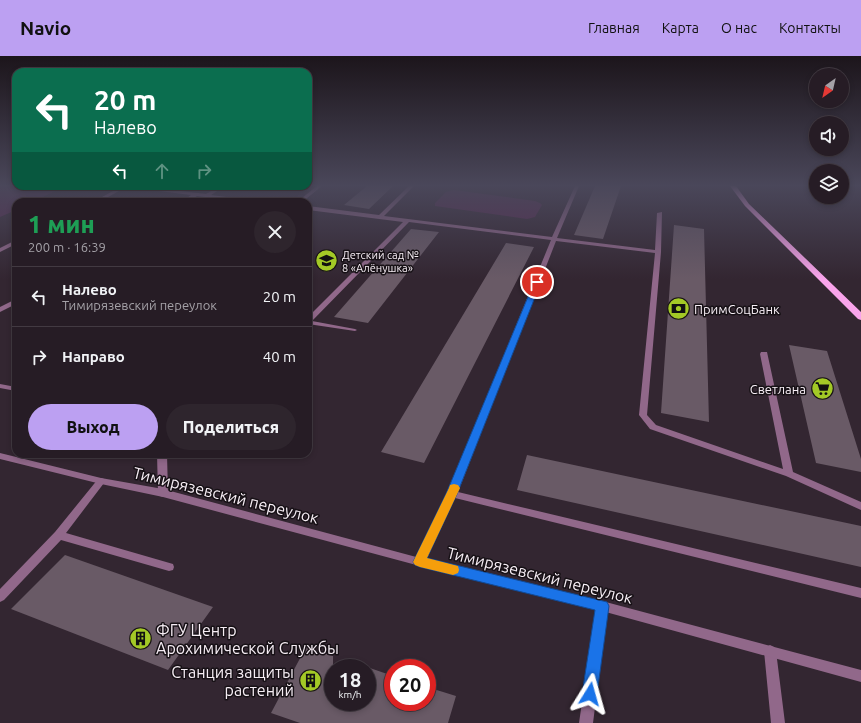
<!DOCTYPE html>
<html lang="ru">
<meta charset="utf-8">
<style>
:root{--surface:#261c25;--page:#2e252d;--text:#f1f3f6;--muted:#a4a1a7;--line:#423a42;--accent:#bca0f2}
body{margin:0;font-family:Ubuntu,sans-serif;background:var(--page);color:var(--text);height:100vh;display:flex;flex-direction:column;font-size:15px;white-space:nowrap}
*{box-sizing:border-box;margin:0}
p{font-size:13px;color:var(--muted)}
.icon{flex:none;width:22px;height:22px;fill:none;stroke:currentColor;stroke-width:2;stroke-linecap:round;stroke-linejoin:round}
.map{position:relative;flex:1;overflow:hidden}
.sheet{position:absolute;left:12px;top:142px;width:300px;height:260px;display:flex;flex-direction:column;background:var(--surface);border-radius:12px;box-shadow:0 2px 6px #0003,0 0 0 1px var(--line)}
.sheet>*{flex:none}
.banner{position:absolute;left:12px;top:12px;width:300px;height:122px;border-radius:12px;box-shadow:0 2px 6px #0003,0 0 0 1px var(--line);background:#0b6e4f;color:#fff;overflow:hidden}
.needle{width:26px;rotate:214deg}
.buttons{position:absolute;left:809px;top:12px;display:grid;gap:8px}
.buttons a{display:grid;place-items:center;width:40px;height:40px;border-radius:50%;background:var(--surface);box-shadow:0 2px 6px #0003,0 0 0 1px var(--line);font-size:20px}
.speed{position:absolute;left:324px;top:603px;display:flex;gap:8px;font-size:20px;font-weight:700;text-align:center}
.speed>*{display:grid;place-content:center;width:52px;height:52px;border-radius:50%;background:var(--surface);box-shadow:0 2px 6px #0003,0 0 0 1px var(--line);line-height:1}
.speed small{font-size:10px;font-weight:400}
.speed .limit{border:6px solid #d22;background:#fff;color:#111}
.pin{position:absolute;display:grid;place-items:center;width:34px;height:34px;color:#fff;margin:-17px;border:2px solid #fff;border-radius:50%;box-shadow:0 1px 4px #0007}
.me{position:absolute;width:44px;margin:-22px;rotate:8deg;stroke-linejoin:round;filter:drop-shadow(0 0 3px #0008)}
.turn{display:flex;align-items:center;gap:14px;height:84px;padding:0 16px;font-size:18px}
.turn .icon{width:52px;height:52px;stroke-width:2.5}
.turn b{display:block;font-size:28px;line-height:34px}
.lanes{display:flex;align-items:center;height:38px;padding:0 16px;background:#0003;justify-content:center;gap:20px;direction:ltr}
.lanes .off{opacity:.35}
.round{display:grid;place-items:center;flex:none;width:42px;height:42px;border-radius:21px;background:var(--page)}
.headline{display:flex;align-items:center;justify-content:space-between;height:68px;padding:0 16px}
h1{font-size:24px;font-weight:800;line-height:30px;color:#1e9e55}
.action{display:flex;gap:8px;margin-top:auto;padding:8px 16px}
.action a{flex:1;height:46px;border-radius:24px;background:var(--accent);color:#111;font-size:16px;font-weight:800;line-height:46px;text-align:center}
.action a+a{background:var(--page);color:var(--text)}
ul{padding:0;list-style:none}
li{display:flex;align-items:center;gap:12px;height:60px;padding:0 16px;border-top:1px solid var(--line)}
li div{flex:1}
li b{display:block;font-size:15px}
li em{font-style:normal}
header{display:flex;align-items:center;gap:24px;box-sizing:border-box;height:56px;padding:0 20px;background:var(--accent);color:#111}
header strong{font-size:19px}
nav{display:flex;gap:22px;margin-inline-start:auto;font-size:14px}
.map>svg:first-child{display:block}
.green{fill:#572850}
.building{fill:#695a66}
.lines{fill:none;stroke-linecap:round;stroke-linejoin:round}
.lane{fill:#91688a;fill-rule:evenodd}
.street{fill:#91688a;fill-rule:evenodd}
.primary{fill:#f9a4eb;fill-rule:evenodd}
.route{fill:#1a73e8;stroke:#114b97}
.slow{fill:#f59e0b}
.labels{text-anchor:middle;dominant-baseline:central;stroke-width:3;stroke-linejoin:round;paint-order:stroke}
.far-poi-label{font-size:11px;fill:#f6edf4;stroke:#171116;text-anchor:start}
.poi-label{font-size:13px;fill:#f6edf4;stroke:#171116;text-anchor:start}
.near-street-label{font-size:16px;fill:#f6edf4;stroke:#171116}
.near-poi-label{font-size:16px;fill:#f6edf4;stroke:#171116;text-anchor:start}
</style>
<header>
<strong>Navio</strong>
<nav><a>Главная</a><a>Карта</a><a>О нас</a><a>Контакты</a></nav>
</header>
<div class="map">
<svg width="861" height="667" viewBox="0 0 861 667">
<rect width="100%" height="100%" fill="#332631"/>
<path class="green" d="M 0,130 L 66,130 L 32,146 L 16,146 L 16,154 L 0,161 Z
M 454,134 L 535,145 L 540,147 L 542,149 L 535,161 L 527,163 L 435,150 L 435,147 L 446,136 Z"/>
<path class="building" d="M 367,130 L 393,130 L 369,153 L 344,149 Z
M 595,130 L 621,130 L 603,183 L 574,179 Z
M 674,169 L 704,173 L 709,366 L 661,357 Z
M 411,173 L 439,176 L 368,267 L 334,261 Z
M 506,187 L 534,191 L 424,407 L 381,396 Z
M 789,289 L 827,295 L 861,403 L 861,416 L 816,407 Z
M 527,399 L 861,470 L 861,511 L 517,434 Z
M 65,499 L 213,551 L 168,614 L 11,553 Z
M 306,591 L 333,600 L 333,646 L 367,646 L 367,611 L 393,620 L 393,646 L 427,646 L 427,631 L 456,640 L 448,667 L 300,667 L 271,657 Z"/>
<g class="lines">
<path class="lane" d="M 125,130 L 139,130 L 206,138 L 220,130 L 225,130 L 211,139 L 259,145 L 261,146 L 247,146 L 197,140 L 187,146 L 181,146 L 191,139 L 127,131 Z
M 317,130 L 322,130 L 302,146 L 297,146 Z
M 409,130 L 414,130 L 384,160 L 552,181 L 575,130 L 579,130 L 557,182 L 655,194 L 657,157 L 662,156 L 661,196 L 647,359 L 656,369 L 783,413 L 760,298 L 761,296 L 767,296 L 793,416 L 861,446 L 861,454 L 786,420 L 650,373 L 639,359 L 655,197 L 556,185 L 458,436 L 861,532 L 861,542 L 455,442 L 424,509 L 420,510 L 416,509 L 415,506 L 447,438 L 551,184 L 409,166 L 312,265 L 355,273 L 357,274 L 355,275 L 308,268 L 308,261 L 403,166 L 308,154 L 308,150 L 379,159 Z
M 16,243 L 16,248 L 0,256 L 0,251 Z
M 0,328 L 16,331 L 16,335 L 0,332 Z
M 157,398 L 167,398 L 168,437 L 166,440 L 163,441 L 160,440 L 158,437 Z
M 101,422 L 104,423 L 106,425 L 104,427 L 66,477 L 173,508 L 174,511 L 173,514 L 169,515 L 61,484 L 4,544 L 0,546 L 0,533 L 55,476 L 98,423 Z
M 602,545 L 606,546 L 608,550 L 593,667 L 579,667 L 596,550 L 598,546 Z
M 770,589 L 774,591 L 776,595 L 785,667 L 771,667 L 764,595 L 766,591 Z"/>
<path class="street" d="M 122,130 L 128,130 L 99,146 L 93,146 Z
M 16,184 L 16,188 L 0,196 L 0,192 Z
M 0,397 L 101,422 L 163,433 L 420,502 L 602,545 L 861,614 L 861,626 L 602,555 L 420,510 L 163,441 L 101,428 L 0,403 Z"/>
<path class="primary" d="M 730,130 L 736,130 L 749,148 L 861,256 L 861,264 L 858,263 L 745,150 Z"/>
</g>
<linearGradient id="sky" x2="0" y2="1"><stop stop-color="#1c151b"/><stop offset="0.58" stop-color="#4a475a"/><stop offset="1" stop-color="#4a475a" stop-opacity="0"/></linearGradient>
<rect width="861" height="223" fill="url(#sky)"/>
<path class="route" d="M 535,224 L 540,224 L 541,226 L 457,438 L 427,502 L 607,546 L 609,550 L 597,638 L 595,643 L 590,645 L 584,643 L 582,638 L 595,554 L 420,511 L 415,509 L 413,506 L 446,438 Z"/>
<path class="slow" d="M 454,428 L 458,429 L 460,432 L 427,502 L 458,510 L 459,514 L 458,517 L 453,519 L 420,511 L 415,509 L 413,506 L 449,432 L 450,429 Z"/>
<defs>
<symbol id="school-disc" viewBox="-11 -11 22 22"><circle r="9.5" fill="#a3c926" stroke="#171116"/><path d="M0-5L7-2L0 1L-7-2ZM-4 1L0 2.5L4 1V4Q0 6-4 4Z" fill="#111"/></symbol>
<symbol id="bank-disc" viewBox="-11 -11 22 22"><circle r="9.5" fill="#a3c926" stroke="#171116"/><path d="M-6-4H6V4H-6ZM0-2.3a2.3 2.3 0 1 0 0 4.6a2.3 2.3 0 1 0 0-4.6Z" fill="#111"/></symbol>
<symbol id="supermarket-disc" viewBox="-11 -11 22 22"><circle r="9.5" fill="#a3c926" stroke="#171116"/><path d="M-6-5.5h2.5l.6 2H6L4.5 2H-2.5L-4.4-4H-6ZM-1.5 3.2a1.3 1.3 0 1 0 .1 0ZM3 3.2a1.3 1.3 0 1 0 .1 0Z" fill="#111"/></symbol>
<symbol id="building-disc" viewBox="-11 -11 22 22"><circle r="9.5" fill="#a3c926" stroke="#171116"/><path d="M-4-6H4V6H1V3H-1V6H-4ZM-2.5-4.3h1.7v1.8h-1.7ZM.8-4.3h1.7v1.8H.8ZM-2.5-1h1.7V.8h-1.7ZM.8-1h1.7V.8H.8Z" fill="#111"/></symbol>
</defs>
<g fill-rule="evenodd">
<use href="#school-disc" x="314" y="192" width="25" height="25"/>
<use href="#bank-disc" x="666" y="240" width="25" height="25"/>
<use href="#supermarket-disc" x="810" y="320" width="25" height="25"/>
<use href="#building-disc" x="128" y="570" width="25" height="25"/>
<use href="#building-disc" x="298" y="612" width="25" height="25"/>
</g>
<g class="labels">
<g class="far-poi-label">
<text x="342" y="199">Детский сад №<tspan x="342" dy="13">8 «Алёнушка»</tspan></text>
</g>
<g class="poi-label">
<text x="694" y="253">ПримСоцБанк</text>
<text x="806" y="333" text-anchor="end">Светлана</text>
</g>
<g class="near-street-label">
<text transform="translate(226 439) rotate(14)">Тимирязевский переулок</text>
<text transform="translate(540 519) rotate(14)">Тимирязевский переулок</text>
</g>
<g class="near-poi-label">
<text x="156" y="574">ФГУ Центр<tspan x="156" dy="18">Арохимической Службы</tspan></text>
<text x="294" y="616" text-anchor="end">Станция защиты<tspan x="294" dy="18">растений</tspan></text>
</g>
</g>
</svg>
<div class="buttons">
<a><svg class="needle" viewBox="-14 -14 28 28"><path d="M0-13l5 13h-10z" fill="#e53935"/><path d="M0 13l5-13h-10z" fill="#a4a1a7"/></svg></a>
<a><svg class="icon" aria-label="sound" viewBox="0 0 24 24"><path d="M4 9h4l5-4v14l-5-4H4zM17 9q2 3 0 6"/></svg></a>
<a><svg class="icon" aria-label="layers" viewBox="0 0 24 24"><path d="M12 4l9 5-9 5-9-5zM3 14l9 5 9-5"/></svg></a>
</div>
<div class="speed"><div>18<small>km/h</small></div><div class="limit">20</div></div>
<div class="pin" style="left:537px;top:226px;background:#d93025"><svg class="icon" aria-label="arrive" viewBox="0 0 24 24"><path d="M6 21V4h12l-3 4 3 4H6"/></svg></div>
<svg class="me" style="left:590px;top:638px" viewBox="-20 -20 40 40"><path d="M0-17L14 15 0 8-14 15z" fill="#1a73e8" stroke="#fff" stroke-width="4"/></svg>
<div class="banner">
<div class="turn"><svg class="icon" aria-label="left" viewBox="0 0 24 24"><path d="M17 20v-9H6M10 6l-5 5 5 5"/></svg><div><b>20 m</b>Налево</div></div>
<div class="lanes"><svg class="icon" aria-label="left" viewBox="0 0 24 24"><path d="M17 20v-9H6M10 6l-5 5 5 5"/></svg><svg class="icon off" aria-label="ahead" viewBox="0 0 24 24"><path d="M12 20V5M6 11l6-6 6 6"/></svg><svg class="icon off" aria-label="right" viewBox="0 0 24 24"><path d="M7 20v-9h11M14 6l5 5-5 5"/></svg></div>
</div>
<section class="sheet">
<div class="headline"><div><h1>1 мин</h1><p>200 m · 16:39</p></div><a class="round"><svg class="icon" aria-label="close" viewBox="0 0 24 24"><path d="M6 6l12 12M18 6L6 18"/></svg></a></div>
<ul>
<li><svg class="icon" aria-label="left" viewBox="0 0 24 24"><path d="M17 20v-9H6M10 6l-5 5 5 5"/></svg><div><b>Налево</b><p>Тимирязевский переулок</p></div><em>20 m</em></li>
<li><svg class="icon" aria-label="right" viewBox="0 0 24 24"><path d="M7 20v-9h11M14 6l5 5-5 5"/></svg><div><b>Направо</b></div><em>40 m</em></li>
</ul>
<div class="action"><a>Выход</a><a>Поделиться</a></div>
</section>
</div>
